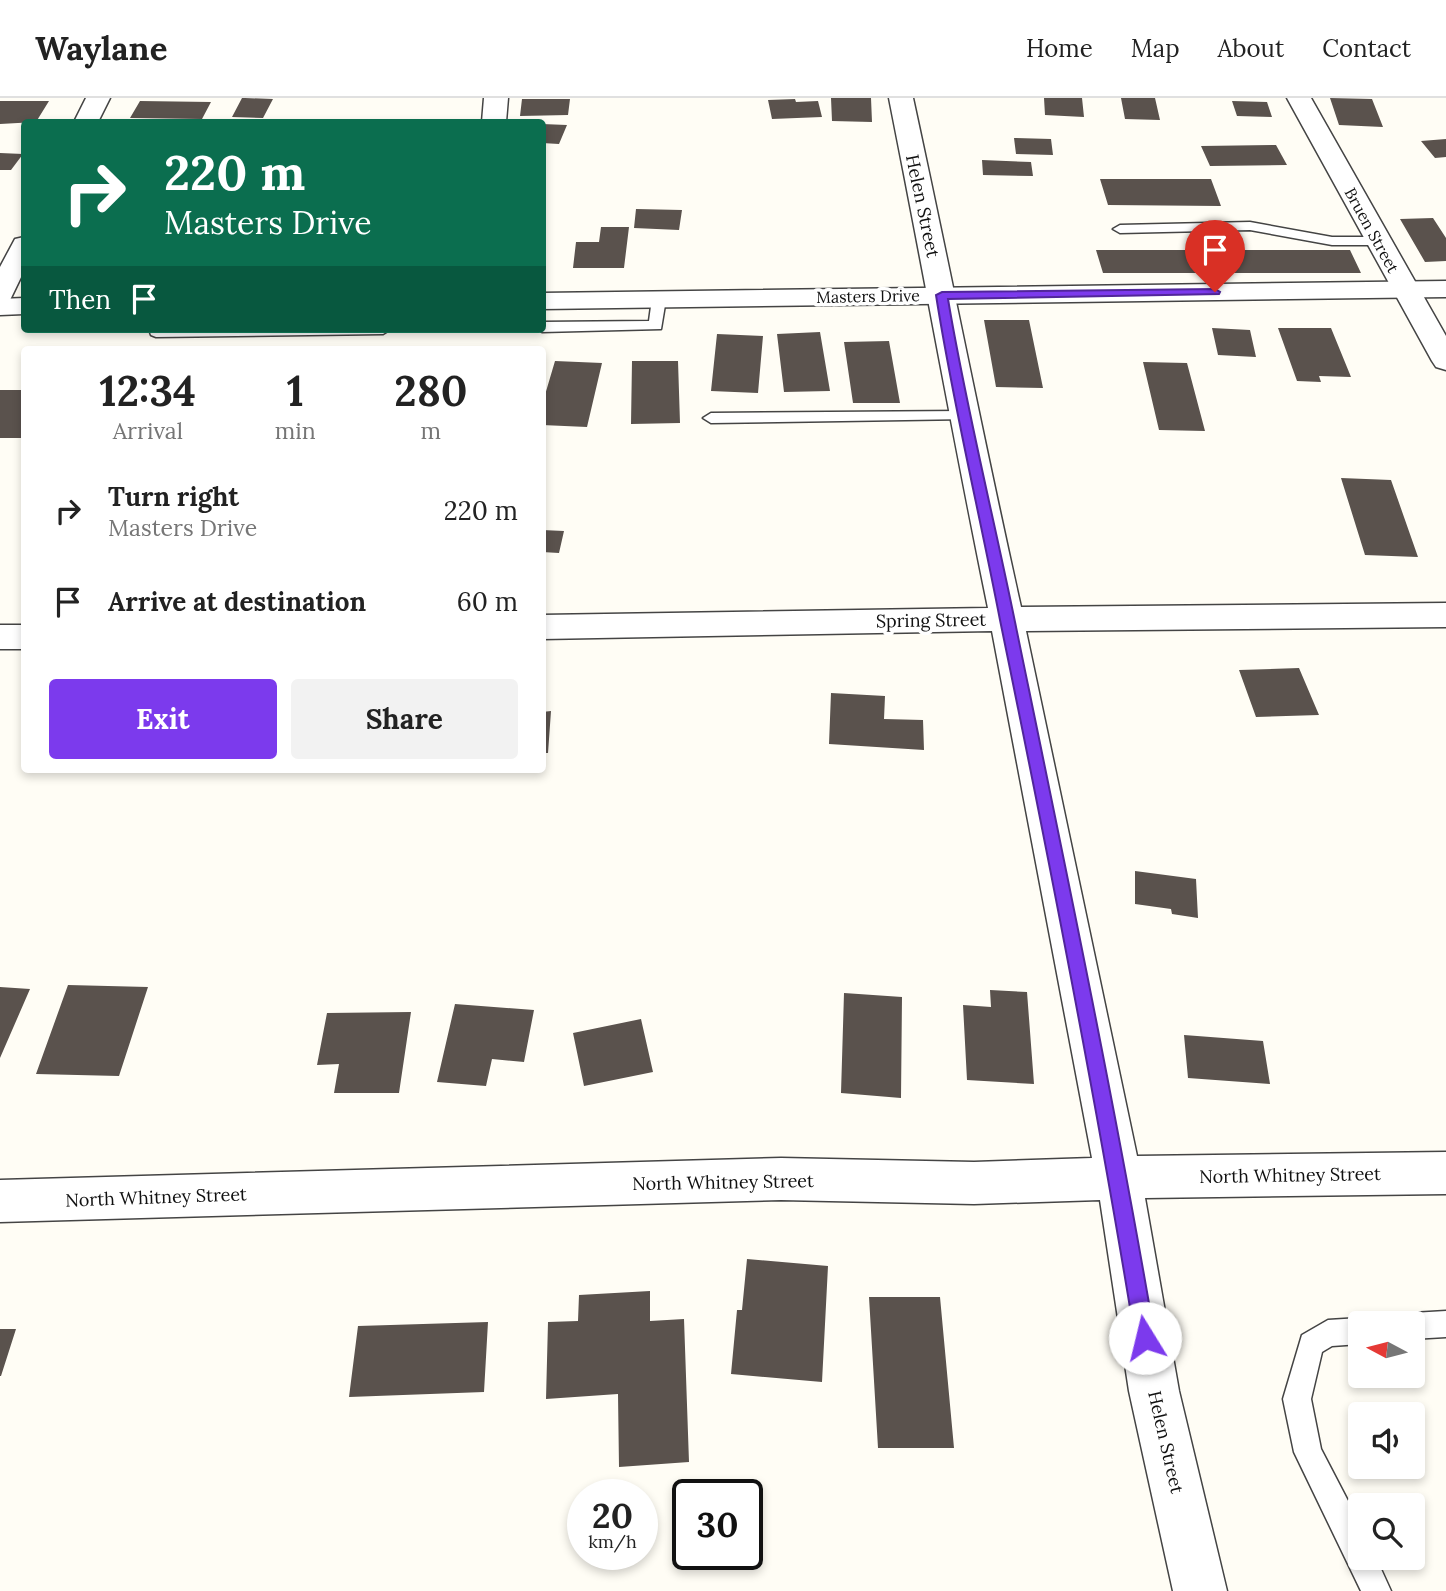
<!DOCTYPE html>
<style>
:root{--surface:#fff;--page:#f2f2f2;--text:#222;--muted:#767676;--line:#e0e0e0;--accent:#7c3aed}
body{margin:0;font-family:Lora,serif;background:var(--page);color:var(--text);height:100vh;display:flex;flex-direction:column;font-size:26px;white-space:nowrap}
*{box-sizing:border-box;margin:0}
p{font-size:23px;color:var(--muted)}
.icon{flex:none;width:38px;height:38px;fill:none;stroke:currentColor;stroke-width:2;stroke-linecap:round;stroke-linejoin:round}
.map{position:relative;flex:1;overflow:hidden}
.side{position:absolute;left:21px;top:248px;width:525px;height:427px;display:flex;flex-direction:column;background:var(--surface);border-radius:7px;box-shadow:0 4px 10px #0003}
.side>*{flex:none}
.banner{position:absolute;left:21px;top:21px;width:525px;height:214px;border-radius:7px;box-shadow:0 4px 10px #0003;background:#0b6e4f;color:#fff;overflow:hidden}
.needle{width:46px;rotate:277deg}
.controls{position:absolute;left:1348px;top:1213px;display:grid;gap:14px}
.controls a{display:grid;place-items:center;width:77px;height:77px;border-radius:7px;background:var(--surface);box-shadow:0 4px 10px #0003;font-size:35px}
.speed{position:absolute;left:567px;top:1381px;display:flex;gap:14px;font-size:35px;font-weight:700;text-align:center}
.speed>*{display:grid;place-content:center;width:91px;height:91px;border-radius:50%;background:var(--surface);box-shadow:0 4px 10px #0003;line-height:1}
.speed small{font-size:18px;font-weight:400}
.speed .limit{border:4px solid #111;border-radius:10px;background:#fff;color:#111}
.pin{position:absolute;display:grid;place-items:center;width:60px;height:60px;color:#fff;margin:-72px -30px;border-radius:50% 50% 50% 0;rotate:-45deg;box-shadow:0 0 7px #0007}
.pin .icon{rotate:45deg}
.me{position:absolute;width:77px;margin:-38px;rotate:351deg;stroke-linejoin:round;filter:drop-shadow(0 0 5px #0008)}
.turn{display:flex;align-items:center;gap:24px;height:147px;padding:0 28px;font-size:32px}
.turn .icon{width:91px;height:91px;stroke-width:2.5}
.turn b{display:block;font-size:49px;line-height:60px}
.then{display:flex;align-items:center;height:66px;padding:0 28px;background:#0003;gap:14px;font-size:26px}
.eta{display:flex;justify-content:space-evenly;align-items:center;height:119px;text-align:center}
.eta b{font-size:42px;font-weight:700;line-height:49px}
.button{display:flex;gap:14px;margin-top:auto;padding:14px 28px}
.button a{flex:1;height:80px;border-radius:7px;background:var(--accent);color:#fff;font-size:28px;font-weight:700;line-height:80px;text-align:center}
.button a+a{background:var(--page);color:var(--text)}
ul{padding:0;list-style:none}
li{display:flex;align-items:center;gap:21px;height:91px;padding:0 28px}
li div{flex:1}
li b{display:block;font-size:26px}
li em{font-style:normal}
header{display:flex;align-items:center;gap:42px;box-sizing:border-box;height:98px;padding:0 35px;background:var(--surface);border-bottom:2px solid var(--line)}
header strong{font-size:33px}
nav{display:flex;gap:38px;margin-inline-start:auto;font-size:24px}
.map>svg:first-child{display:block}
.building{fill:#5a524d}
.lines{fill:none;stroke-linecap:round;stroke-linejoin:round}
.service-casing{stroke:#444;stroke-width:3}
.minor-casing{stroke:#444;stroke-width:3}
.tertiary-casing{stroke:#444;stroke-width:3}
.service{fill:#fff;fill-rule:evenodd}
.minor{fill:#fff;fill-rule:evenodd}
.tertiary{fill:#fff;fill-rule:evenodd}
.route{fill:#7c3aed;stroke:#51269a;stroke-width:2}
.labels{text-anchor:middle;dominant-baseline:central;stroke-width:7;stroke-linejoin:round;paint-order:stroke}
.far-street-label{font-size:16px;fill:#111;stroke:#fff}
.street-label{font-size:18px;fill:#111;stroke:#fff}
</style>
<header>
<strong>Waylane</strong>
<nav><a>Home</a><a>Map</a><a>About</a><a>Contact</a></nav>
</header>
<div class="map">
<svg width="1446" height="1493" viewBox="0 0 1446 1493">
<rect width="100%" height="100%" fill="#fffdf5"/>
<path class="building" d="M 242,0 L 245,0 L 273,1 L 263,20 L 232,19 Z
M 831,0 L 871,0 L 872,24 L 832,23 Z
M 1044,0 L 1082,0 L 1084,19 L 1045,17 Z
M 1121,0 L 1155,0 L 1160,22 L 1125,21 Z
M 1330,0 L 1372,1 L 1383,29 L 1339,27 Z
M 522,1 L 570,1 L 568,17 L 520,18 Z
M 795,1 L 796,4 L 818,3 L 822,19 L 772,21 L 768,2 Z
M 0,3 L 49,3 L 36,24 L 0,26 Z
M 140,3 L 211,4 L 202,21 L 130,20 Z
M 1232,3 L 1267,4 L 1272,19 L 1237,18 Z
M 542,26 L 567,27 L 559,46 L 542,45 Z
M 1014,40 L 1051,41 L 1053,57 L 1016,56 Z
M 1446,41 L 1446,59 L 1435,60 L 1421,43 Z
M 1276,47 L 1287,67 L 1210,68 L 1201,48 Z
M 0,55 L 23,56 L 11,72 L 0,72 Z
M 982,62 L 1031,64 L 1033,78 L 983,77 Z
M 1100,81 L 1211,81 L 1221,108 L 1108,107 Z
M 636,111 L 682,112 L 679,132 L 634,130 Z
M 1433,120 L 1446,140 L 1446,163 L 1425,164 L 1400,121 Z
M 601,129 L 629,129 L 624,170 L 573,170 L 576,144 L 599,144 Z
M 1096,152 L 1350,152 L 1361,175 L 1103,175 Z
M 984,222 L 1029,222 L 1043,290 L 996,289 Z
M 1212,230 L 1250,232 L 1256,259 L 1218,257 Z
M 1278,230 L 1331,230 L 1351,279 L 1319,278 L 1321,284 L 1297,283 Z
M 820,234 L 830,293 L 784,294 L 777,236 Z
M 717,236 L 763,238 L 758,295 L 711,293 Z
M 889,243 L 900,305 L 853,305 L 844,244 Z
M 555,263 L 602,265 L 587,329 L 542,327 L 542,307 Z
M 632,263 L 678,263 L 680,325 L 631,326 Z
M 1143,264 L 1187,265 L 1205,333 L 1159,332 Z
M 0,292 L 24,292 L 24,340 L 0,340 Z
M 1341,380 L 1391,382 L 1418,459 L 1365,457 Z
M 542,432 L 564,433 L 559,455 L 542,454 Z
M 1299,570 L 1319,617 L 1256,619 L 1239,572 Z
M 831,595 L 885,598 L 884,621 L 923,622 L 924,652 L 829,646 Z
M 551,613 L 548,655 L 542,655 L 542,614 Z
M 1135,773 L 1196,781 L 1198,820 L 1172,816 L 1171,811 L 1135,806 Z
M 68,887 L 148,889 L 119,978 L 36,976 Z
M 0,889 L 30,891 L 0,960 Z
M 990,892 L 1027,894 L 1034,986 L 967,982 L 963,907 L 991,909 Z
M 844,895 L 902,899 L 901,1000 L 841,995 Z
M 455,906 L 534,912 L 524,964 L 492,961 L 486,988 L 437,984 Z
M 411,914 L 399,995 L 334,995 L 339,966 L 317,967 L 327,915 Z
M 641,921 L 653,974 L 584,988 L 573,935 Z
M 1184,937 L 1263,943 L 1270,986 L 1188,980 Z
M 747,1161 L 828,1168 L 822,1284 L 731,1276 L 737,1212 L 742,1212 Z
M 650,1193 L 650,1223 L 684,1221 L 689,1364 L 619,1369 L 618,1296 L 546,1301 L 548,1224 L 578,1223 L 579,1197 Z
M 869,1199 L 940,1199 L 954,1350 L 878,1350 Z
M 488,1224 L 484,1294 L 349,1299 L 358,1228 Z
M 0,1231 L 16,1231 L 1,1278 L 0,1278 Z"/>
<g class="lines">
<defs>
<path id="service" d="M 1250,124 L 1332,139 L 1378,139 L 1385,143 L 1378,147 L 1332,147 L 1250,132 L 1120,135 L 1113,131 L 1120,127 Z
M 659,197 L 666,201 L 661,231 L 542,234 L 536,231 L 542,231 L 542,224 L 649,223 L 652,201 Z
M 149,231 L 391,231 L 383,236 L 156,239 L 151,237 Z
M 963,313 L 971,318 L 969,321 L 711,325 L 703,320 L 711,315 Z
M 1446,1213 L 1446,1239 L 1412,1241 L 1412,1225 L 1400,1225 L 1403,1219 L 1412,1215 Z
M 1360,1220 L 1370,1225 L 1360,1225 L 1360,1246 L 1332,1248 L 1322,1254 L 1311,1301 L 1321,1351 L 1360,1426 L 1360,1460 L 1376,1460 L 1391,1493 L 1361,1493 L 1294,1354 L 1283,1301 L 1302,1237 L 1328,1222 Z"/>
<path id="minor" d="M 86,0 L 110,0 L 98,24 L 74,24 Z
M 484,0 L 508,0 L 506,24 L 482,24 Z
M 889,0 L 913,0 C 950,170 983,340 1021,509 L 1446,505 L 1446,529 L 1026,533 L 1137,1058 L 1446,1054 L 1446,1096 L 1145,1100 L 1179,1293 L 1227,1493 L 1173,1493 L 1129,1293 L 1100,1102 L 974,1106 L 781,1102 L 0,1124 L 0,1082 L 781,1060 L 974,1064 L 1092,1060 L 992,533 L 542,541 L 542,517 L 988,510 C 953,340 923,170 889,0 Z
M 1287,0 L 1311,0 L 1446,238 L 1446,272 L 1436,269 L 1432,263 Z
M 24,139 L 24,173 L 10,202 L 0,204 L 0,169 L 15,141 Z
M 0,527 L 24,527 L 24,551 L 0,551 Z"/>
<path id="tertiary" d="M 1446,183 L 1446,199 L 542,211 L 542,195 Z
M 24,200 L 24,216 L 0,217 L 0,201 Z"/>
</defs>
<use href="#service" class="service-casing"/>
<use href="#minor" class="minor-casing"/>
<use href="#tertiary" class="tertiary-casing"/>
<use href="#service" class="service"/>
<use href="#minor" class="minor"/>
<use href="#tertiary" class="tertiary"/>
</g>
<path class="route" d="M 1215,191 L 1220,194 L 1219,196 L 948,201 C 966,309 993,416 1015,524 C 1064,762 1114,1000 1155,1240 L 1152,1247 L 1145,1250 L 1138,1247 L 1135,1240 C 1096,1000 1049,760 1000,522 C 979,413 953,306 936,197 L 942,194 Z"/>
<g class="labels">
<g class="far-street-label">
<text transform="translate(1372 132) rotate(61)">Bruen Street</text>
<text transform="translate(868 198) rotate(-1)">Masters Drive</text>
</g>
<g class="street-label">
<text transform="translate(923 108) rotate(78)">Helen Street</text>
<text transform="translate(931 522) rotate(-1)">Spring Street</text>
<text transform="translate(1290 1077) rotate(-1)">North Whitney Street</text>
<text transform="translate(723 1084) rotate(-1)">North Whitney Street</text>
<text transform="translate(156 1099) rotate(-2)">North Whitney Street</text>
<text transform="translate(1166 1344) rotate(77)">Helen Street</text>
</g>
</g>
</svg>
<div class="controls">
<a><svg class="needle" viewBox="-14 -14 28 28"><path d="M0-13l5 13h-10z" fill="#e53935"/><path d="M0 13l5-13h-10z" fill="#767676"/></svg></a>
<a><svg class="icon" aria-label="sound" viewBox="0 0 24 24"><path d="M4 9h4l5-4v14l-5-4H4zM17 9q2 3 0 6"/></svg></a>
<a><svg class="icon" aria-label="search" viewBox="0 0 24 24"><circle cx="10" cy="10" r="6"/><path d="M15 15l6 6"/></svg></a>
</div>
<div class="speed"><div>20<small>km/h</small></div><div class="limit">30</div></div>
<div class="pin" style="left:1215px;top:194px;background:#d93025"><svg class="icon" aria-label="arrive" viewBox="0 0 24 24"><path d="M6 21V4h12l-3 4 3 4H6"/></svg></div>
<svg class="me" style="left:1145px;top:1240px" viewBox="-20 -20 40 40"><circle r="19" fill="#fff"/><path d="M0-13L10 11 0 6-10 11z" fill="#7c3aed"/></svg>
<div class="banner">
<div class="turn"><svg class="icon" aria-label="right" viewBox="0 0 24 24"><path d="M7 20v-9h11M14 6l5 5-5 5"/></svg><div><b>220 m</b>Masters Drive</div></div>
<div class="then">Then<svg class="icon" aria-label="arrive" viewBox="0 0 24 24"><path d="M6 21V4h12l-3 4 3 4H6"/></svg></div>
</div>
<section class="side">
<div class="eta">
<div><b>12:34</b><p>Arrival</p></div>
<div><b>1</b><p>min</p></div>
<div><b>280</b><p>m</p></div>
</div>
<ul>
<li><svg class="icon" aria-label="right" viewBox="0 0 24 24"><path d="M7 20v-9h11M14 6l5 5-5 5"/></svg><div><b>Turn right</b><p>Masters Drive</p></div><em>220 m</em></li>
<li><svg class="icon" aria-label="arrive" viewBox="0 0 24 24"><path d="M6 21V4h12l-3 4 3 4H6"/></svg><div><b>Arrive at destination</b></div><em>60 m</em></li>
</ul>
<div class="button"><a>Exit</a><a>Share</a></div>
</section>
</div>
